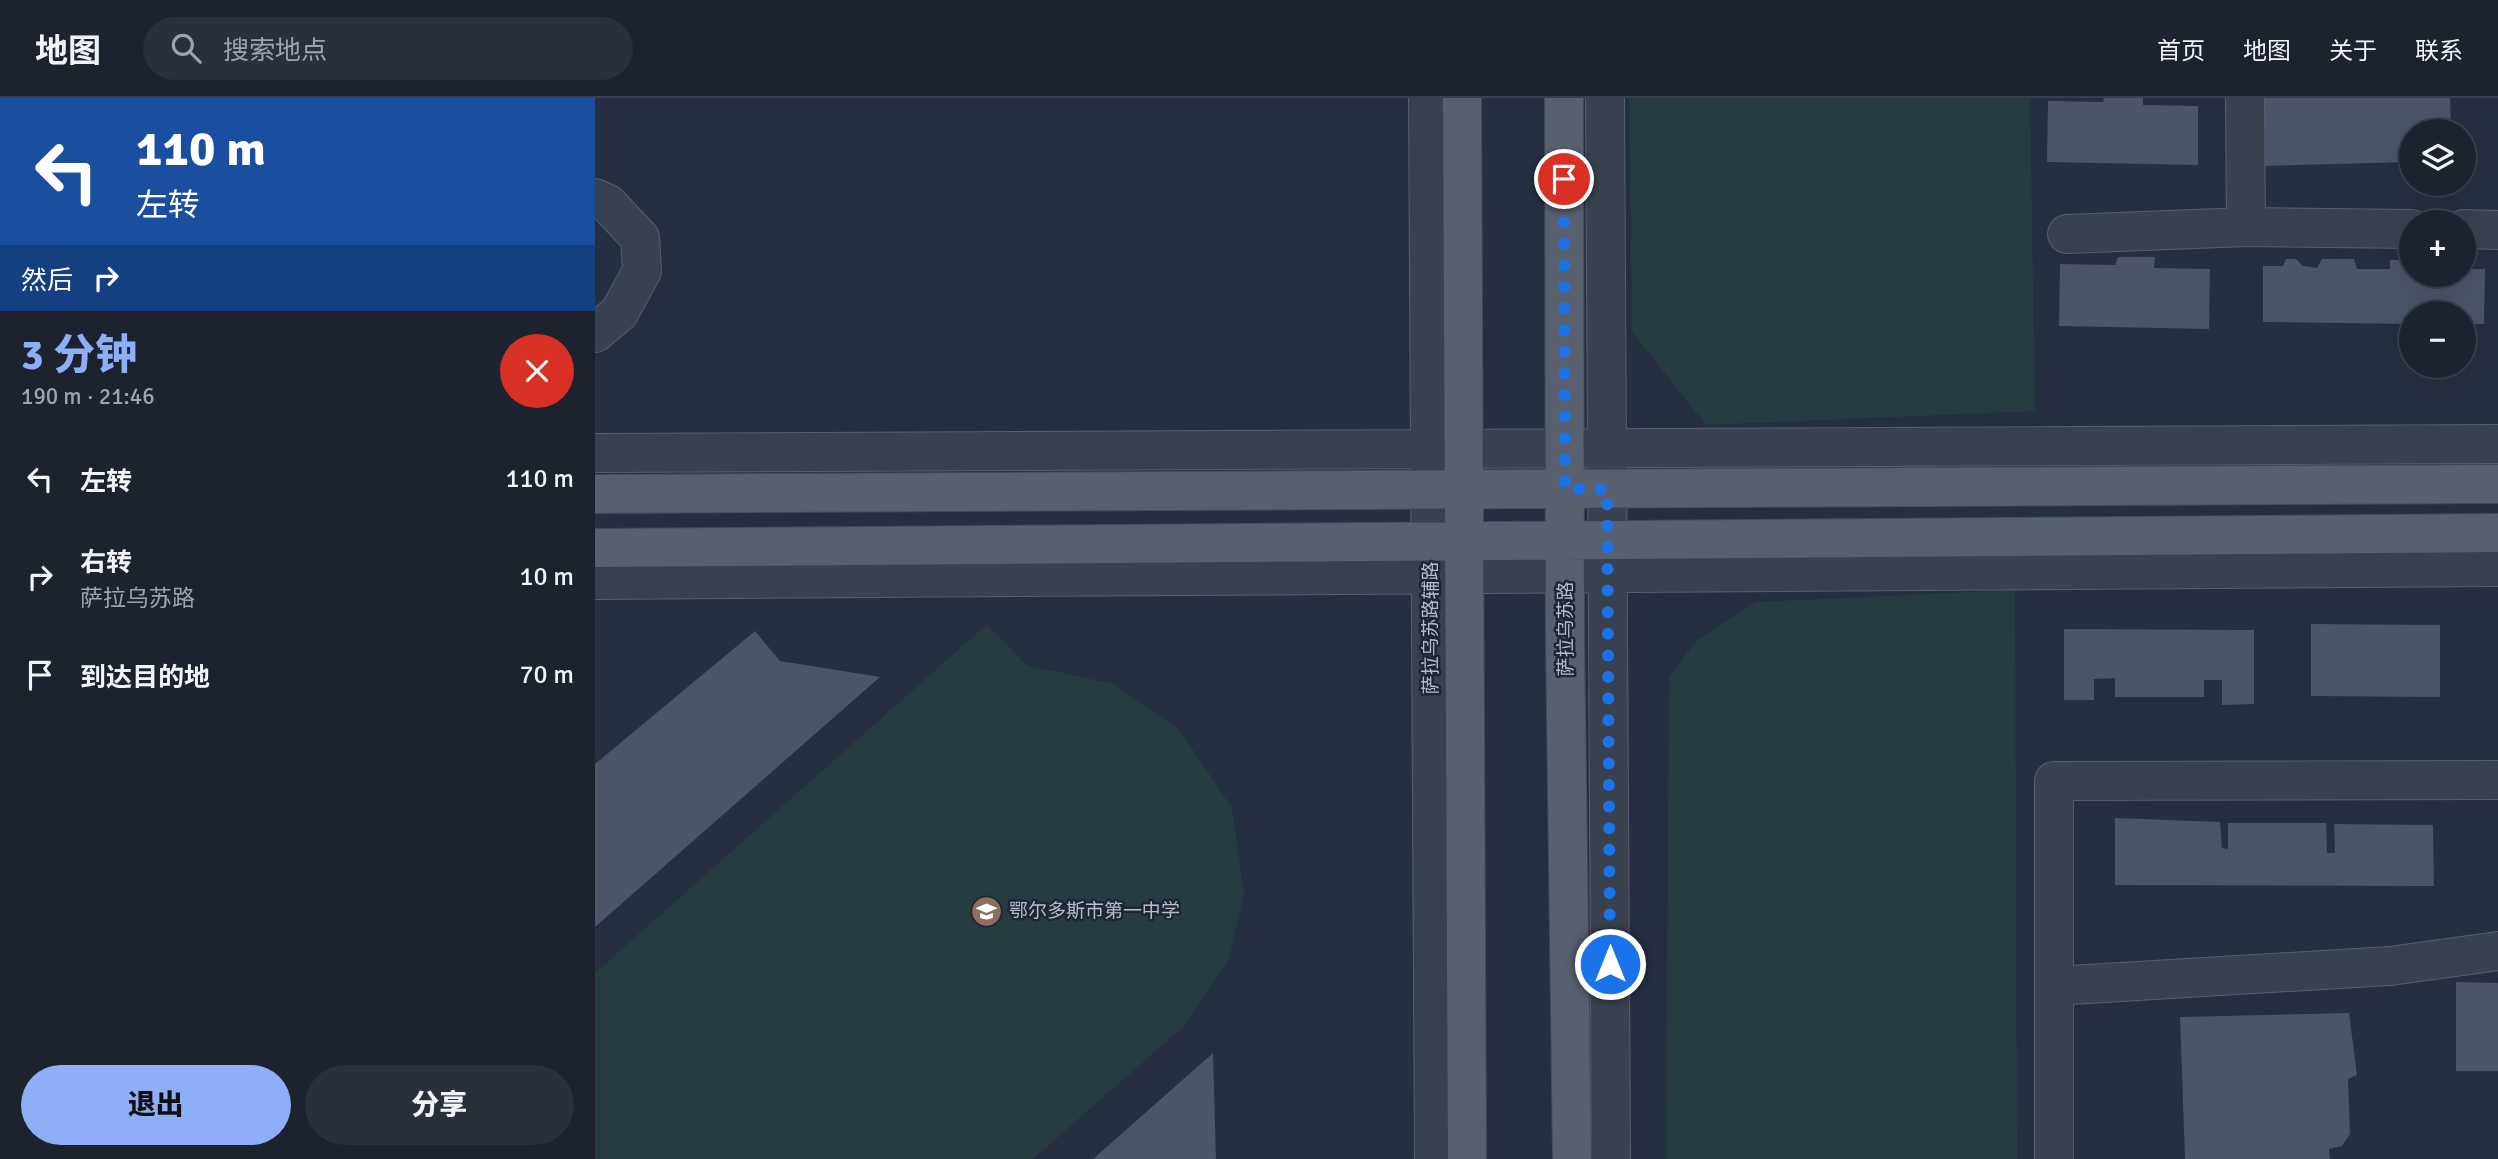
<!DOCTYPE html>
<html lang="zh">
<meta charset="utf-8">
<style>
:root{--surface:#1c232f;--page:#292f3b;--text:#f1f3f6;--muted:#a0a4aa;--line:#3a404b;--accent:#8eaff7}
body{margin:0;font-family:Signika,"Noto Sans SC",sans-serif;background:var(--page);color:var(--text);height:100vh;display:flex;flex-direction:column;font-size:26px;white-space:nowrap}
*{box-sizing:border-box;margin:0}
p{font-size:23px;color:var(--muted)}
.icon{flex:none;width:38px;height:38px;fill:none;stroke:currentColor;stroke-width:2;stroke-linecap:round;stroke-linejoin:round}
.map{position:relative;flex:1;overflow:hidden}
.sheet{display:flex;flex-direction:column;background:var(--surface);width:595px}
.sheet>*{flex:none}
.hud{background:#1a4fa0;color:#fff;overflow:hidden}
.fabs{position:absolute;left:1804px;top:21px;display:grid;gap:14px}
.fabs a{display:grid;place-items:center;width:77px;height:77px;border-radius:50%;background:var(--surface);box-shadow:0 7px 28px #0002,0 0 0 2px var(--line);font-size:35px}
.pin{position:absolute;display:grid;place-items:center;width:60px;height:60px;color:#fff;margin:-30px;border:4px solid #fff;border-radius:50%;box-shadow:0 2px 7px #0007}
.me{position:absolute;width:77px;margin:-38px;rotate:0deg;stroke-linejoin:round;filter:drop-shadow(0 0 5px #0008)}
.turn{display:flex;align-items:center;gap:24px;height:147px;padding:0 21px;font-size:32px}
.turn .icon{width:91px;height:91px;stroke-width:2.5}
.turn b{display:block;font-size:49px;line-height:60px}
.then{display:flex;align-items:center;height:66px;padding:0 21px;background:#0003;gap:14px;font-size:26px}
.round{display:grid;place-items:center;flex:none;width:74px;height:74px;border-radius:37px;background:var(--page)}
.summary{display:flex;align-items:center;justify-content:space-between;height:119px;padding:0 21px}
h1{font-size:42px;font-weight:800;line-height:52px;color:var(--accent)}
.action{display:flex;gap:14px;margin-top:auto;padding:14px 21px}
.action a{flex:1;height:80px;border-radius:42px;background:var(--accent);color:#111;font-size:28px;font-weight:800;line-height:80px;text-align:center}
.action a+a{background:var(--page);color:var(--text)}
ul{padding:0;list-style:none}
li{display:flex;align-items:center;gap:21px;height:98px;padding:0 21px}
li div{flex:1}
li b{display:block;font-size:26px}
li em{font-style:normal}
header{display:flex;align-items:center;gap:42px;box-sizing:border-box;height:98px;padding:0 35px;background:var(--surface);border-bottom:2px solid var(--line)}
header strong{font-size:33px}
nav{display:flex;gap:38px;margin-inline-start:auto;font-size:24px}
.search{width:490px;height:63px;background:var(--page);display:flex;align-items:center;gap:18px;box-sizing:border-box;padding:0 24px;border-radius:38px;color:var(--muted);font-size:26px}
main{display:flex;flex:1;min-height:0}
.map>svg:first-child{display:block}
.green{fill:#273c40}
.building{fill:#4b5568}
.lines{fill:none;stroke-linecap:round;stroke-linejoin:round}
.minor-casing{stroke:#575f6d;stroke-width:40}
.major-casing{stroke:#434a58;stroke-width:40}
.minor{stroke:#39414f;stroke-width:38}
.major{stroke:#58606f;stroke-width:38}
.route{stroke:#1a73e8;stroke-width:12;stroke-dasharray:0 21.6}
.labels{text-anchor:middle;dominant-baseline:central;stroke-width:5;stroke-linejoin:round;paint-order:stroke}
.street-label{font-size:19px;fill:#b6bcca;stroke:#1e2634}
.poi-label{font-size:19px;fill:#b6bcca;stroke:#1e2634;text-anchor:start}
</style>
<header>
<strong>地图</strong>
<div class="search"><svg class="icon" aria-label="search" viewBox="0 0 24 24"><circle cx="10" cy="10" r="6"/><path d="M15 15l6 6"/></svg>搜索地点</div>
<nav><a>首页</a><a>地图</a><a>关于</a><a>联系</a></nav>
</header>
<main>
<section class="sheet">
<div class="hud">
<div class="turn"><svg class="icon" aria-label="left" viewBox="0 0 24 24"><path d="M17 20v-9H6M10 6l-5 5 5 5"/></svg><div><b>110 m</b>左转</div></div>
<div class="then">然后<svg class="icon" aria-label="right" viewBox="0 0 24 24"><path d="M7 20v-9h11M14 6l5 5-5 5"/></svg></div>
</div>
<div class="summary"><div><h1>3 分钟</h1><p>190 m · 21:46</p></div><a class="round" style="background:#d93025;color:#fff"><svg class="icon" aria-label="close" viewBox="0 0 24 24"><path d="M6 6l12 12M18 6L6 18"/></svg></a></div>
<ul>
<li><svg class="icon" aria-label="left" viewBox="0 0 24 24"><path d="M17 20v-9H6M10 6l-5 5 5 5"/></svg><div><b>左转</b></div><em>110 m</em></li>
<li><svg class="icon" aria-label="right" viewBox="0 0 24 24"><path d="M7 20v-9h11M14 6l5 5-5 5"/></svg><div><b>右转</b><p>萨拉乌苏路</p></div><em>10 m</em></li>
<li><svg class="icon" aria-label="arrive" viewBox="0 0 24 24"><path d="M6 21V4h12l-3 4 3 4H6"/></svg><div><b>到达目的地</b></div><em>70 m</em></li>
</ul>
<div class="action"><a>退出</a><a>分享</a></div>
</section>
<div class="map">
<svg width="1903" height="1061" viewBox="0 0 1903 1061">
<rect width="100%" height="100%" fill="#252f3f"/>
<path class="green" d="M 1034,0 L 1435,0 L 1440,313 L 1111,327 L 1037,234 Z
M 1420,492 L 1422,1061 L 1071,1061 L 1074,579 L 1102,542 L 1161,504 Z
M 392,526 L 431,567 L 519,586 L 584,631 L 637,710 L 649,795 L 633,864 L 588,929 L 438,1061 L 0,1061 L 0,875 Z"/>
<path class="building" d="M 1509,0 L 1548,0 L 1548,7 L 1603,8 L 1603,67 L 1452,64 L 1453,3 L 1508,4 Z
M 1664,0 L 1855,0 L 1856,33 L 1816,33 L 1816,64 L 1663,68 Z
M 1523,159 L 1560,159 L 1559,170 L 1615,171 L 1614,231 L 1464,228 L 1465,166 L 1520,167 Z
M 1691,161 L 1701,161 L 1708,168 L 1722,170 L 1727,161 L 1759,161 L 1762,171 L 1795,171 L 1795,162 L 1816,162 L 1816,177 L 1869,177 L 1869,171 L 1890,171 L 1889,226 L 1869,226 L 1869,215 L 1816,215 L 1816,226 L 1668,224 L 1668,168 L 1688,168 Z
M 1716,526 L 1845,527 L 1845,599 L 1716,598 Z
M 1469,531 L 1659,532 L 1659,606 L 1627,607 L 1627,582 L 1609,582 L 1609,599 L 1520,599 L 1520,580 L 1499,581 L 1499,602 L 1469,602 Z
M 160,533 L 185,563 L 285,579 L 0,829 L 0,666 Z
M 1520,720 L 1625,724 L 1627,750 L 1633,751 L 1633,725 L 1731,725 L 1732,755 L 1740,755 L 1739,726 L 1838,727 L 1839,788 L 1520,787 Z
M 1861,884 L 1903,885 L 1903,973 L 1861,973 Z
M 1754,915 L 1762,977 L 1753,981 L 1755,1036 L 1747,1048 L 1734,1051 L 1735,1061 L 1590,1061 L 1585,919 Z
M 618,955 L 621,1061 L 498,1061 Z"/>
<g class="lines">
<defs>
<path id="minor" d="M 833,0 L 839,1061
M 1010,0 L 1016,1061
M 1650,0 L 1651,129
M 0,100 L 13,106 L 45,140 L 47,173 L 24,215 L 0,235
M 1869,131 L 1903,132
M 1472,136 L 1651,129 L 1816,131
M 0,355 L 1903,346
M 0,482 L 1903,469
M 1459,888 L 1795,868 L 1903,853
M 1459,1061 L 1459,683 L 1903,682"/>
<path id="major" d="M 867,0 L 872,1061
M 969,0 L 970,539 L 977,1061
M 0,396 L 1903,386
M 0,450 L 1903,435"/>
</defs>
<use href="#minor" class="minor-casing"/>
<use href="#major" class="major-casing"/>
<use href="#minor" class="minor"/>
<use href="#major" class="major"/>
</g>
<g class="lines">
<path class="route" d="M 969,81 L 970,391 L 1012,391 L 1015,866"/>
</g>
<defs>
<symbol id="school-disc" viewBox="-11 -11 22 22"><circle r="9.5" fill="#8d6e63" stroke="#1e2634"/><path d="M0-5L7-2L0 1L-7-2ZM-4 1L0 2.5L4 1V4Q0 6-4 4Z" fill="#fff"/></symbol>
</defs>
<g fill-rule="evenodd">
<use href="#school-disc" x="374" y="796" width="35" height="35"/>
</g>
<g class="labels">
<g class="street-label">
<text transform="translate(836 530) rotate(-90)">萨拉乌苏路辅路</text>
<text transform="translate(971 531) rotate(-90)">萨拉乌苏路</text>
</g>
<g class="poi-label">
<text x="414" y="813">鄂尔多斯市第一中学</text>
</g>
</g>
</svg>
<div class="fabs">
<a><svg class="icon" aria-label="layers" viewBox="0 0 24 24"><path d="M12 4l9 5-9 5-9-5zM3 14l9 5 9-5"/></svg></a>
<a>+</a>
<a>−</a>
</div>
<div class="pin" style="left:969px;top:81px;background:#d93025"><svg class="icon" aria-label="arrive" viewBox="0 0 24 24"><path d="M6 21V4h12l-3 4 3 4H6"/></svg></div>
<svg class="me" style="left:1015px;top:866px" viewBox="-20 -20 40 40"><circle r="17" fill="#1a73e8" stroke="#fff" stroke-width="3"/><path d="M0-11L8 9 0 5-8 9z" fill="#fff"/></svg>
</div>
</main>
